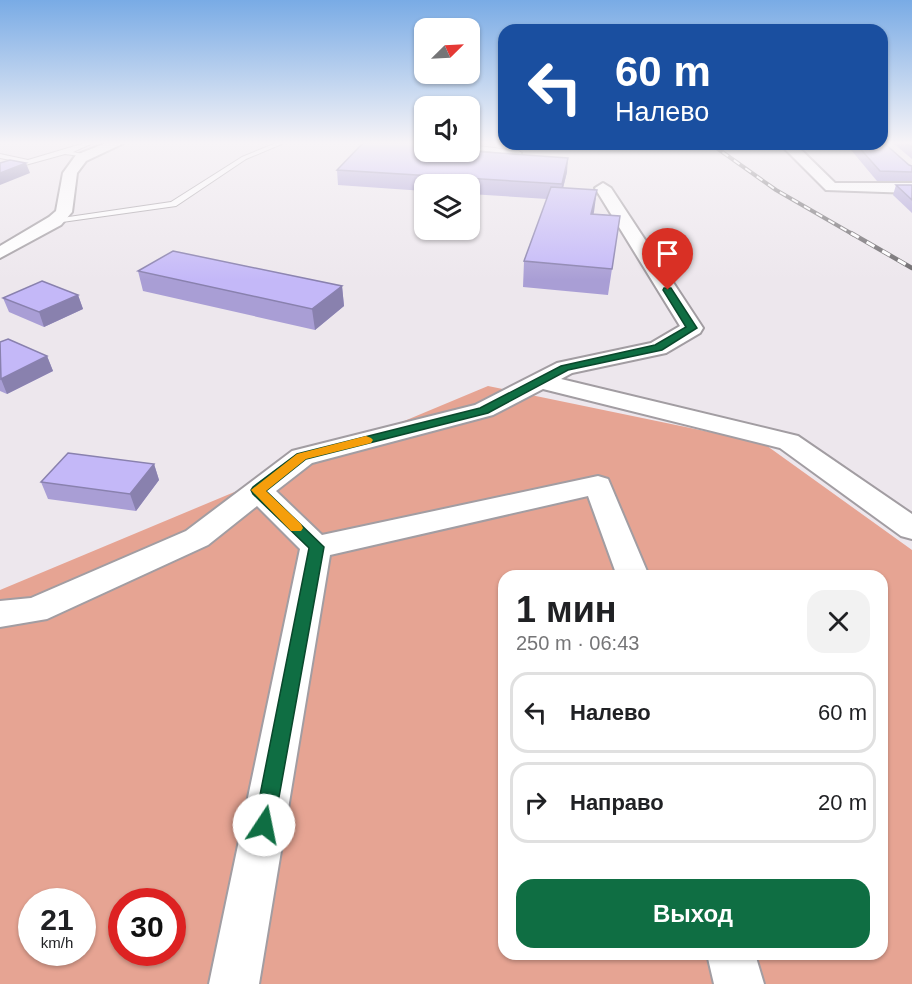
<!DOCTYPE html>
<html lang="ru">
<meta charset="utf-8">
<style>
:root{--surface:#fff;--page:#f2f2f2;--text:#202124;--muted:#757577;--line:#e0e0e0;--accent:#0f6e43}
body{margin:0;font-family:Arial,sans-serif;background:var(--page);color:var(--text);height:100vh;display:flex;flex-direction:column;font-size:22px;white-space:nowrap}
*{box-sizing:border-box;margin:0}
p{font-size:20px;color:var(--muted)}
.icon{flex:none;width:33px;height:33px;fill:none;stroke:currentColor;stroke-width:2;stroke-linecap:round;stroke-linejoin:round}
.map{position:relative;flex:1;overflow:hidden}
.sheet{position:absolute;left:498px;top:570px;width:390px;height:390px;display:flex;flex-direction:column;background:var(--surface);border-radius:18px;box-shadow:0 2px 4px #0004}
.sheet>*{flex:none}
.top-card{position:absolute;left:498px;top:24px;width:390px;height:126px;border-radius:18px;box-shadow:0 2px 4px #0004;background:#1a4fa0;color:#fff;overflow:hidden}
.needle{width:39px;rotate:66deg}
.buttons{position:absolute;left:414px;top:18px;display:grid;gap:12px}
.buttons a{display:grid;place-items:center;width:66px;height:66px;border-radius:12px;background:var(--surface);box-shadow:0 2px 4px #0004;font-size:30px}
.speed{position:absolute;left:18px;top:888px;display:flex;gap:12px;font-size:30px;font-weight:700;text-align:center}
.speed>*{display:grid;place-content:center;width:78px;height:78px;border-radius:50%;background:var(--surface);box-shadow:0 2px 4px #0004;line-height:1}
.speed small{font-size:15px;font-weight:400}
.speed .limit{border:9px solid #d22;background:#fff;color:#111}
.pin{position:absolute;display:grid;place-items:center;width:51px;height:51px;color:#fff;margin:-62px -26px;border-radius:50% 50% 50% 0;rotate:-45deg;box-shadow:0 0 6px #0007}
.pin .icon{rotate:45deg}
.me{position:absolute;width:66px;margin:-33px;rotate:11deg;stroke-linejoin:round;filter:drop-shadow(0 0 4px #0008)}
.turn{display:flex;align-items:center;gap:21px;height:126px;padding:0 18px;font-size:27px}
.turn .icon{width:78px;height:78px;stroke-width:2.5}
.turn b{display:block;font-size:42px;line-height:51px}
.round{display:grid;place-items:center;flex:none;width:63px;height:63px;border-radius:18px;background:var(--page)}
.headline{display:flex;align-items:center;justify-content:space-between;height:102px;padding:0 18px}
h1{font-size:36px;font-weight:800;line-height:45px}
.button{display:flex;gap:12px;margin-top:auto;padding:12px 18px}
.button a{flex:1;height:69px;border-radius:18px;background:var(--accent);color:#fff;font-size:24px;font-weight:800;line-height:69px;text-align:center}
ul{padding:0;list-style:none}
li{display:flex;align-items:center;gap:18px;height:81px;margin:0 12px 9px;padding:0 6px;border:3px solid var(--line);border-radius:18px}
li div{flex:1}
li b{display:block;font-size:22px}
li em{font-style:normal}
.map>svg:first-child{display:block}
.green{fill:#e6a493;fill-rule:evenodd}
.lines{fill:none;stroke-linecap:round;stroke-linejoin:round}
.service-casing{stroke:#a29da2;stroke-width:2}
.minor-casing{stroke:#a29da2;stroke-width:4}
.service{fill:#fff;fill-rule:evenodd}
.minor{fill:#fff;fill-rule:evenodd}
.rail-far1-casing{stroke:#6a676a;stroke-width:4}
.rail-casing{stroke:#6a676a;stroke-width:4.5}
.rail-far1{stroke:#fff;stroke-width:2;stroke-dasharray:7;stroke-linecap:butt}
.rail{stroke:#fff;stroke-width:3;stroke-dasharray:9;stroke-linecap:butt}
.wall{fill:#a99ed5}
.shaded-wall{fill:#8981ae}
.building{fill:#c4b8f8;stroke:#8981ae;stroke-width:1.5}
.route{fill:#0f6e43;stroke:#0a482c;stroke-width:1.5}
.slow{fill:#f59e0b}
</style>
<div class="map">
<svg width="912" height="984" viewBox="0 0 912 984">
<rect width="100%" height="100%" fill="#ede7ed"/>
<path class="green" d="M 488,386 L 763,443 L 912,550 L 912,984 L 0,984 L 0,590 ZM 504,576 L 882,576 L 882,954 L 504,954 ZM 32,902 L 82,902 L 82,952 L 32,952 ZM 122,902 L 172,902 L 172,952 L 122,952 Z"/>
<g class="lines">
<defs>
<path id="service" d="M 85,143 L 93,143 L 73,152 L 88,155 L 88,157 L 65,154 L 0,172 L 0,168 L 21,162 L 0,158 L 0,154 L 28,160 Z
M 276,143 L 284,143 L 246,159 L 176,206 L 55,223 L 51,221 L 55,219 L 171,202 L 242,157 Z
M 470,145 L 519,151 L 522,153 L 519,155 L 470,149 Z"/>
<path id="minor" d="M 106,143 L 124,143 L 86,161 L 77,173 L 72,212 L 61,225 L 0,258 L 0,246 L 49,217 L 56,211 L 63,173 L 76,155 Z
M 780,144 L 795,144 L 835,183 L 912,183 L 912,193 L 826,190 Z
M 603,183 L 611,188 L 703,328 L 700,333 L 666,353 L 572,373 L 561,379 L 798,436 L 912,514 L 912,539 L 901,536 L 780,448 L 543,389 L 493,415 L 312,463 L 276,491 L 322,535 L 598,476 L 608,479 L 649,576 L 617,576 L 588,496 L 330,555 L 259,984 L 209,984 L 300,549 L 257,506 L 208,545 L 47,619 L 0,627 L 0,601 L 31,598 L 186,531 L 292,451 L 475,405 L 557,363 L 651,343 L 680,326 L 595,188 Z
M 707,954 L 755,954 L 764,984 L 714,984 Z"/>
</defs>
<use href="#service" class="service-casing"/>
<use href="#minor" class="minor-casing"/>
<use href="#service" class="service"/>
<use href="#minor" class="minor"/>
<defs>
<path id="rail-far1" d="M 711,144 L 776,190 L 854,235"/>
<path id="rail" d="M 851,233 L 912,268"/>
</defs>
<use href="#rail-far1" class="rail-far1-casing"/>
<use href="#rail" class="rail-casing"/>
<use href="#rail-far1" class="rail-far1"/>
<use href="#rail" class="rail"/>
</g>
<path class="wall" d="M 470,143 L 488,143 L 487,145 L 480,144 L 480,152 L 567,172 L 563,188 L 594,214 L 620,216 L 608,295 L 523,287 L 524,261 L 547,199 L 470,194 L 470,184 L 424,184 L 424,191 L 338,185 L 337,170 Z
M 893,143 L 912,143 L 912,159 Z
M 846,144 L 882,144 L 909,165 L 912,166 L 912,181 L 877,181 Z
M 896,185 L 912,185 L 912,213 L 893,195 Z
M 138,271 L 342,286 L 344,306 L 315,330 L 143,291 Z
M 78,295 L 83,309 L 44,327 L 9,312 L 3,298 Z
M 0,342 L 47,356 L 53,371 L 7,394 L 0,391 Z
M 154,464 L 159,480 L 136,511 L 48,499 L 41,482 Z"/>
<path class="shaded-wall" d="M 477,143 L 480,143 L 480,153 L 469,152 Z
M 568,158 L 567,172 L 560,200 L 562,184 Z
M 26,163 L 30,173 L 0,185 L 0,173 Z
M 597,190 L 594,212 L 588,237 L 591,214 Z
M 342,286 L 344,306 L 315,330 L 312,309 Z
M 78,295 L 83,309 L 44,327 L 39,312 Z
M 47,356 L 53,371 L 7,394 L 1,379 Z
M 154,464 L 159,480 L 136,511 L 130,494 Z"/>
<path class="building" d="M 363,143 L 424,143 L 424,152 L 470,151 L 568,158 L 562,184 L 337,170 Z
M 470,143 L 477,143 L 470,151 Z
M 882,143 L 884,143 L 909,165 L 912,166 L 912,172 L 880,171 L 856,144 L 882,144 Z
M 906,143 L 912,143 L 912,147 Z
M 10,160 L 26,163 L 0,173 L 0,163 Z
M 896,185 L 912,185 L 912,200 Z
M 551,187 L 597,190 L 591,214 L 620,216 L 612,269 L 524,261 Z
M 173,251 L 342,286 L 312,309 L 138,271 Z
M 42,281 L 78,295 L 39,312 L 3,298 Z
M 8,339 L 47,356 L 1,379 L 0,342 Z
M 68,453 L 154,464 L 130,494 L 41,482 Z"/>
<linearGradient id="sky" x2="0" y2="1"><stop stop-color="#79abe5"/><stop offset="0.51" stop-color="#f7f4f7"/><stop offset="1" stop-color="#f7f4f7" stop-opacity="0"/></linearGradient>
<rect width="912" height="280" fill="url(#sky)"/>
<path class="route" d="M 664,288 L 671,288 L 697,328 L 662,350 L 568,370 L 488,413 L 306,459 L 266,491 L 324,547 L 274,825 L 271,832 L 264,835 L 257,832 L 254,825 L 309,548 L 253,494 L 251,490 L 253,487 L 297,454 L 480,408 L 561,366 L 655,345 L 686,327 L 663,290 Z"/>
<path class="slow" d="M 366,436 L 371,438 L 373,440 L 371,443 L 306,459 L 266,491 L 301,524 L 303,528 L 301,531 L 291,531 L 251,490 L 297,454 Z"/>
</svg>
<div class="buttons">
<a><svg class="needle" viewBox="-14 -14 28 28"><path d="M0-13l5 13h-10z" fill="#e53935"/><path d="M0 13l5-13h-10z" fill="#757577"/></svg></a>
<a><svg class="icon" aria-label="sound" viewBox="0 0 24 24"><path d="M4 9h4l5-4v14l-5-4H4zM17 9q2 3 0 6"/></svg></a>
<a><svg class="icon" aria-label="layers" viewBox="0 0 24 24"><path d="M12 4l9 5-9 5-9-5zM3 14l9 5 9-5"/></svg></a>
</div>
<div class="speed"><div>21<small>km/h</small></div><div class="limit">30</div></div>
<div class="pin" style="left:668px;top:290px;background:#d93025"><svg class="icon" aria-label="arrive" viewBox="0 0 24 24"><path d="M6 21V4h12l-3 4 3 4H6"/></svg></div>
<svg class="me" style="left:264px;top:825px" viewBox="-20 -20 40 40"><circle r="19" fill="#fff"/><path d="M0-13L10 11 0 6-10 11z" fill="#0f6e43"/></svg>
<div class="top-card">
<div class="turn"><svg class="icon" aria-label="left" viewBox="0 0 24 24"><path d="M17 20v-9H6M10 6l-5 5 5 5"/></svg><div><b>60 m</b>Налево</div></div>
</div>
<section class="sheet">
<div class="headline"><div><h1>1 мин</h1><p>250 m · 06:43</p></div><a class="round"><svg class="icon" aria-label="close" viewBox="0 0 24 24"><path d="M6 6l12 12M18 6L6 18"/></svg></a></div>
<ul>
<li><svg class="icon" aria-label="left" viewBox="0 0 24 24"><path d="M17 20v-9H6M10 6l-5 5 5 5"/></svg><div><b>Налево</b></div><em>60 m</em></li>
<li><svg class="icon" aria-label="right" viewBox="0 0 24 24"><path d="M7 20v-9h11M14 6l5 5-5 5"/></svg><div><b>Направо</b></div><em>20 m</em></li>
</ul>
<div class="button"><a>Выход</a></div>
</section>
</div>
